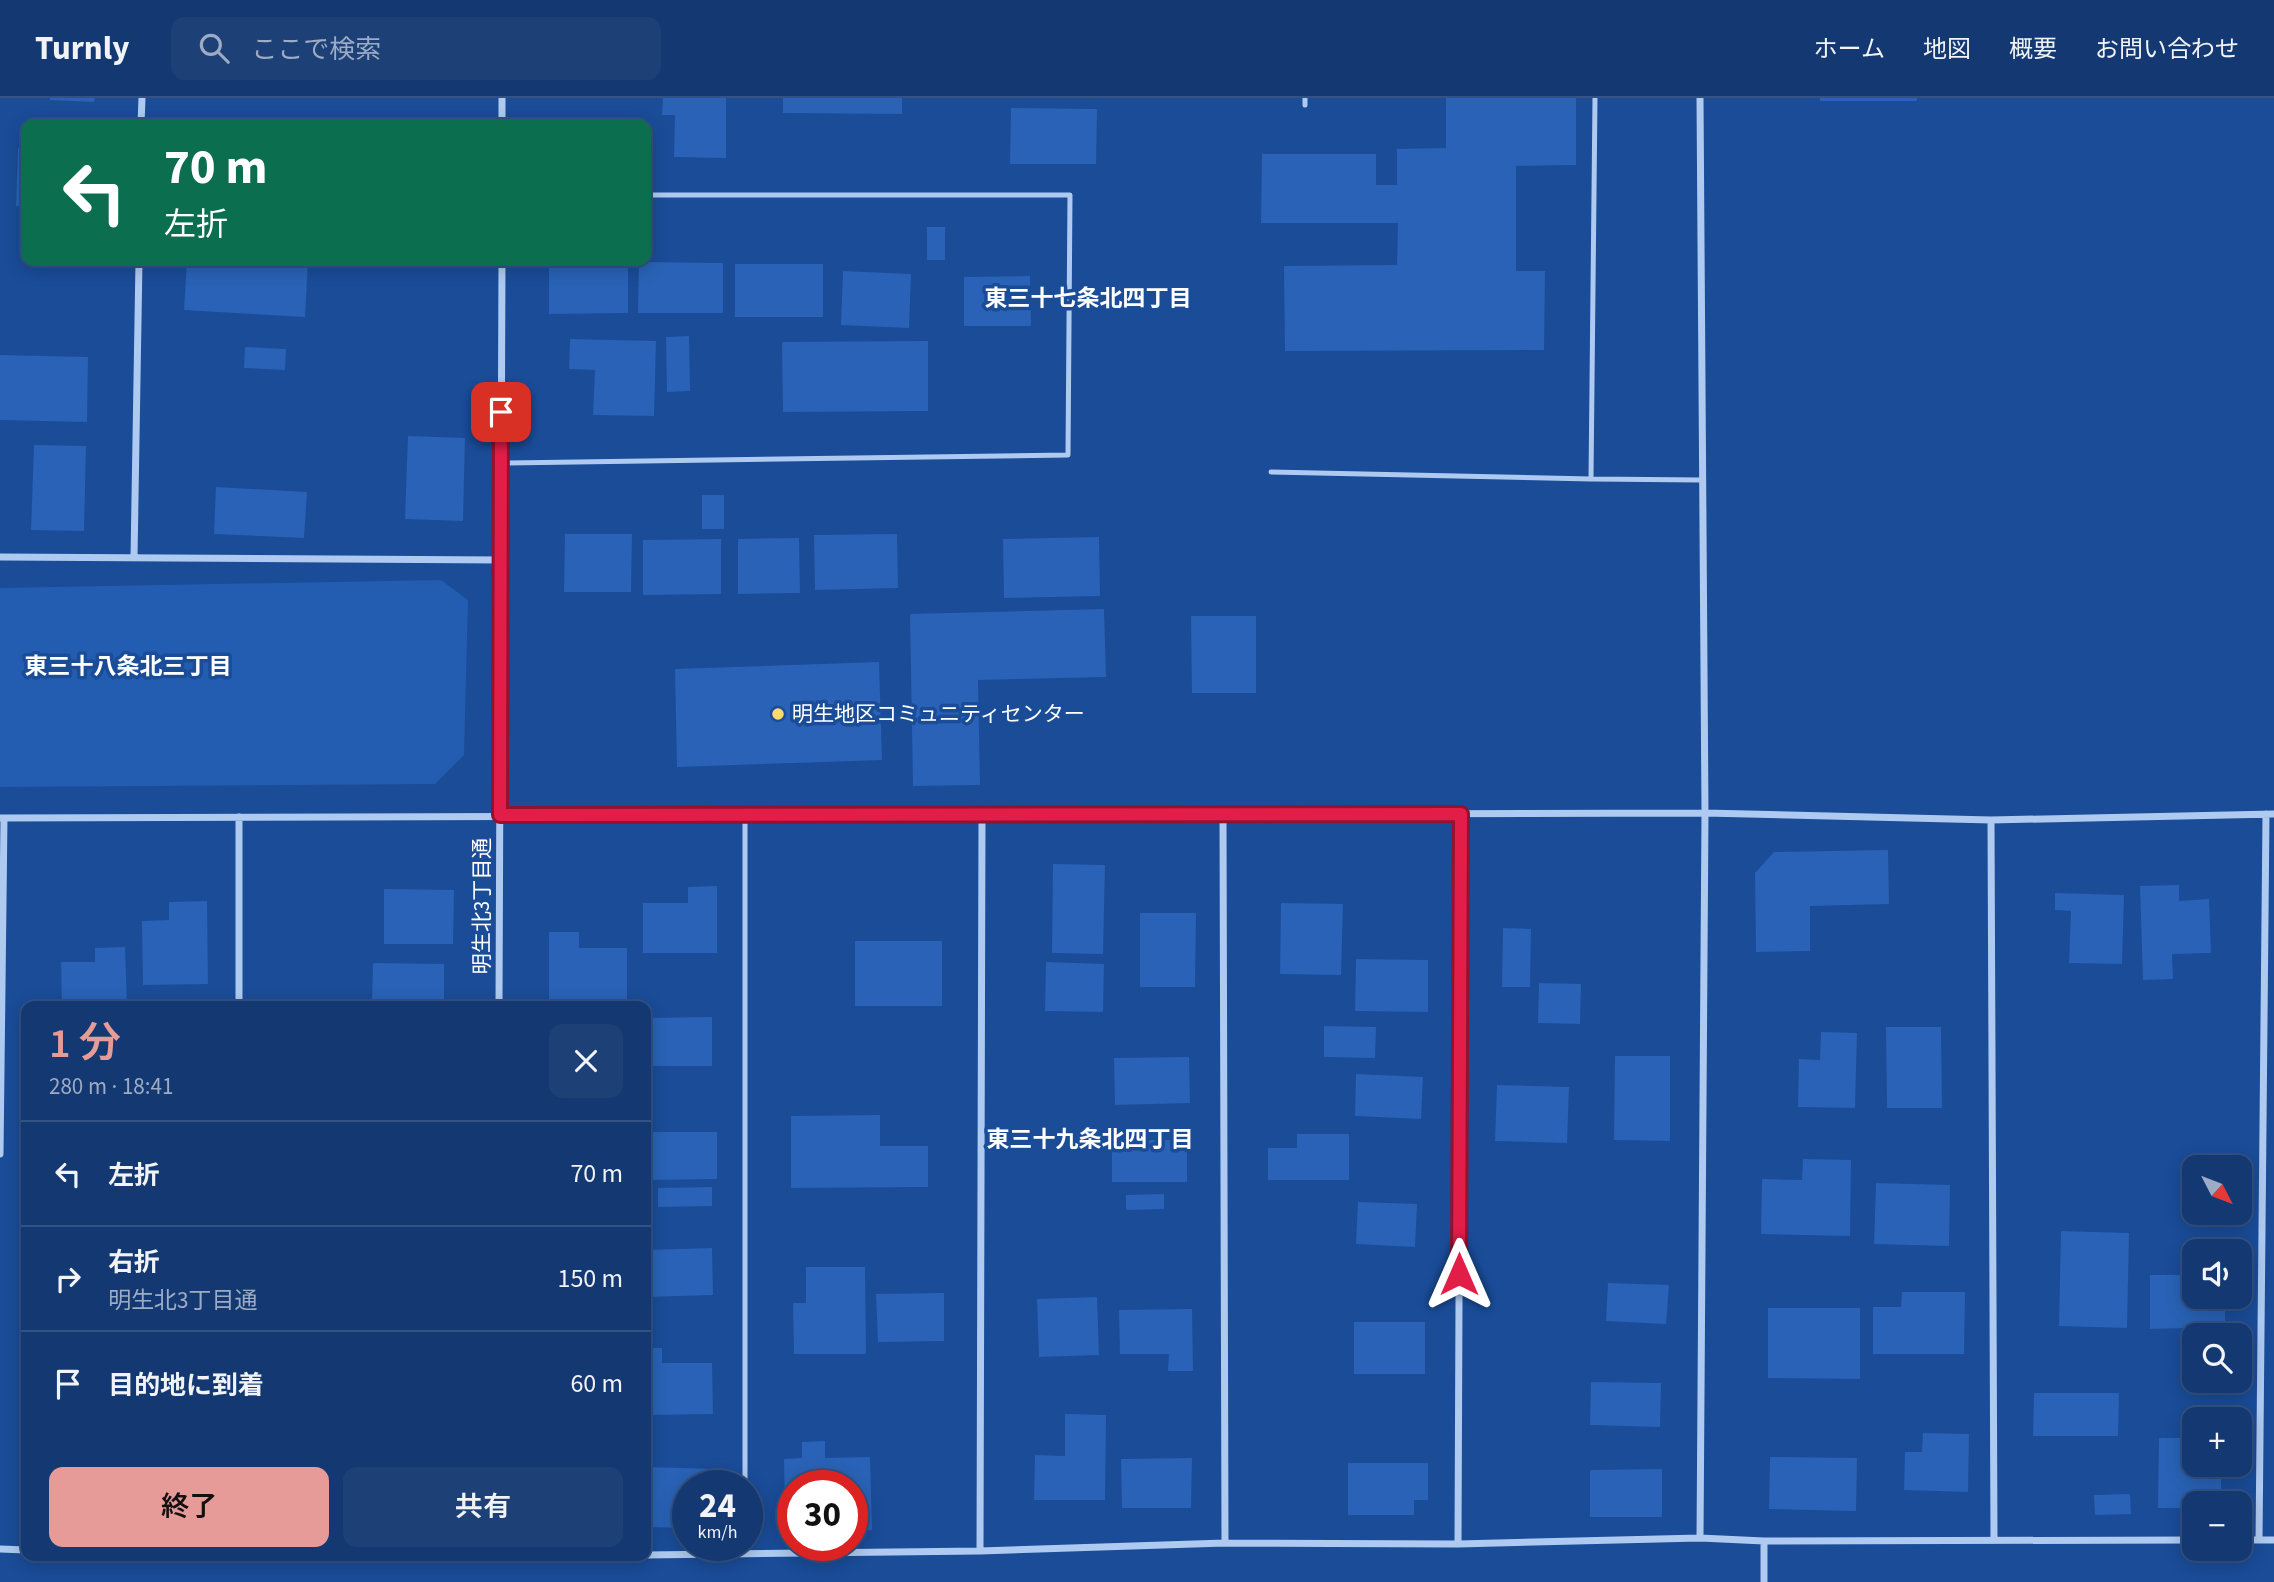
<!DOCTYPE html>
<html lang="ja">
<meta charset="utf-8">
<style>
:root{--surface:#143972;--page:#1d4077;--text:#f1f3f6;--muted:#9dacc4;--line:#335384;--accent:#e69b98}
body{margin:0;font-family:"Source Sans 3","Noto Sans JP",sans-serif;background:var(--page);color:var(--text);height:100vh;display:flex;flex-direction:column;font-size:26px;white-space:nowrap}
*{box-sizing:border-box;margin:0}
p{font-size:23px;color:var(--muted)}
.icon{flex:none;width:38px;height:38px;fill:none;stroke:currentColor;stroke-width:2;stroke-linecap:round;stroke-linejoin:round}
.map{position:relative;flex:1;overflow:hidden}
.panel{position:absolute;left:21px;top:903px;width:630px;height:560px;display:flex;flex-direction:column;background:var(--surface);border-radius:14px;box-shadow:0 4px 18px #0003,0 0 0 2px var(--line)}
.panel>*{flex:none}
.top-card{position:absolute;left:21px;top:21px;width:630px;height:147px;border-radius:14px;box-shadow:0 4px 18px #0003,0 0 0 2px var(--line);background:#0b6e4f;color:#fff;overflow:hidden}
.needle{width:46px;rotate:132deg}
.tools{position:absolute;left:2182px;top:1057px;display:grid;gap:14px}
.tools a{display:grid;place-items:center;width:70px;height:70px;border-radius:14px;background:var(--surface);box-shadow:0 4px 18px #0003,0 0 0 2px var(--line);font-size:35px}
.speed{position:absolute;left:672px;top:1372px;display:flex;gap:14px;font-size:35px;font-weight:700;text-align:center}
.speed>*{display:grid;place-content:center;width:91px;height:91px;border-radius:50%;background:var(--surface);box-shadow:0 4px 18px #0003,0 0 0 2px var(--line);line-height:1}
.speed small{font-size:18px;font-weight:400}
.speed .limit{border:10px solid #d22;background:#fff;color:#111}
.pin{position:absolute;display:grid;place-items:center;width:60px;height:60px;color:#fff;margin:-30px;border-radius:14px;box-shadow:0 4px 10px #0006}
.me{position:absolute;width:77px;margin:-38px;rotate:0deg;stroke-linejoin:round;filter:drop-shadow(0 0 5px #0008)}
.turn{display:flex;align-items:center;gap:24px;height:147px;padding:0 28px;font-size:32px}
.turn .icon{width:91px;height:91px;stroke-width:2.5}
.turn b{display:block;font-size:49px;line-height:60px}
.round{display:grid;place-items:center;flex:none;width:74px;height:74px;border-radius:14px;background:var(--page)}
.head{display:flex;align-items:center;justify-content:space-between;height:119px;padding:0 28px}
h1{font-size:42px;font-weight:600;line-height:52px;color:var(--accent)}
.action{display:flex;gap:14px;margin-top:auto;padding:14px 28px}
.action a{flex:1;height:80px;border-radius:14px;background:var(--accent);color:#111;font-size:28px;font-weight:600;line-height:80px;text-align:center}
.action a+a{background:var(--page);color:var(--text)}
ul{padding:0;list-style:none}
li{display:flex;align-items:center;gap:21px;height:105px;padding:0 28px;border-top:2px solid var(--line)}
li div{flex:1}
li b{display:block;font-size:26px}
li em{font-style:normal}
header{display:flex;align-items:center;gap:42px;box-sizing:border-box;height:98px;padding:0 35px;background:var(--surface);border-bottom:2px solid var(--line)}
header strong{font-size:33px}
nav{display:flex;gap:38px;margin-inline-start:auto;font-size:24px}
.search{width:490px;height:63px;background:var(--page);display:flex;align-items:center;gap:18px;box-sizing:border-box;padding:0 24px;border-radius:14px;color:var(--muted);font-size:26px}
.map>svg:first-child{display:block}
.green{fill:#235db1}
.building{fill:#2962b6}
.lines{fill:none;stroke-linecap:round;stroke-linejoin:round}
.lane{stroke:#aecaf0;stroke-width:5}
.street{stroke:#aecaf0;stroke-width:7}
.route-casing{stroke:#92132f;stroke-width:18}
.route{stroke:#e11d48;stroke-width:12}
.poi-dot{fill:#ffdb6e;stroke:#1a4c98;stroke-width:2.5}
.labels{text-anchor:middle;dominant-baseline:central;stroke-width:7;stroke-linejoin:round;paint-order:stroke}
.poi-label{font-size:21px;fill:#fff;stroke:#1a4c98;text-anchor:start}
.street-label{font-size:21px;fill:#fff;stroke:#1a4c98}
.neighbourhood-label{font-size:23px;font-weight:bold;fill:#fff;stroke:#1a4c98}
</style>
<header>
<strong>Turnly</strong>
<div class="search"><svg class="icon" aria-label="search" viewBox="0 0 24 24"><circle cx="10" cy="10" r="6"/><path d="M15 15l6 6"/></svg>ここで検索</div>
<nav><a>ホーム</a><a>地図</a><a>概要</a><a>お問い合わせ</a></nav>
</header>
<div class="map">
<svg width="2274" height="1484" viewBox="0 0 2274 1484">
<rect width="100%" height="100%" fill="#1a4c98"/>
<path class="green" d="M 441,482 L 468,502 L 464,657 L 435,686 L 0,689 L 0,490 Z"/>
<path class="building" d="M 50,0 L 95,0 L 94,4 L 50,2 Z
M 663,0 L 726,0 L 726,60 L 674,59 L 675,17 L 662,17 Z
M 783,0 L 902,0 L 902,16 L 783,15 Z
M 1446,0 L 1576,0 L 1576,67 L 1516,68 L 1516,173 L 1545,173 L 1544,252 L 1285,253 L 1284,168 L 1397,167 L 1398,125 L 1261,125 L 1262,56 L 1376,56 L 1376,87 L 1397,87 L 1397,51 L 1446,50 Z
M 1820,0 L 1917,0 L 1917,3 L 1820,3 Z
M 1011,10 L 1097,11 L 1096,66 L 1010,66 Z
M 18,50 L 26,50 L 26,108 L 16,108 Z
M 927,129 L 945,129 L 945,162 L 927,162 Z
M 187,163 L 308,163 L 305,219 L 184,212 Z
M 639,164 L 723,165 L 723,215 L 638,215 Z
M 549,165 L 628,165 L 628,215 L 549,216 Z
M 735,166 L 823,166 L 823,219 L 735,219 Z
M 843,173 L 911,176 L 909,230 L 841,227 Z
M 1030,178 L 1031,228 L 964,228 L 964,179 Z
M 689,238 L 690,293 L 667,294 L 666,239 Z
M 570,241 L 656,243 L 654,318 L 593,317 L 595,272 L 569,271 Z
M 928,243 L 928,313 L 783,314 L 782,244 Z
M 245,249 L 286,251 L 285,272 L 244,270 Z
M 0,257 L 88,259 L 87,324 L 0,322 Z
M 408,338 L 465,340 L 463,423 L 405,421 Z
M 34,347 L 86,348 L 84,433 L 31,432 Z
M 216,389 L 307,394 L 304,440 L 214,436 Z
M 702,397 L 724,397 L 724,431 L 702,431 Z
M 565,436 L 632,436 L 631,494 L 564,494 Z
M 897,436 L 898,490 L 815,492 L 814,437 Z
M 1099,439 L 1100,498 L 1004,500 L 1003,441 Z
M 799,440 L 800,495 L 738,496 L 738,441 Z
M 721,441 L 721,496 L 643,497 L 643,442 Z
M 1104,511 L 1106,579 L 978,582 L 980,687 L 913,688 L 910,516 Z
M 1191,518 L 1256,518 L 1256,595 L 1192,595 Z
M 879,564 L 882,662 L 677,669 L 675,571 Z
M 1888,752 L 1889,806 L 1810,808 L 1810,853 L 1756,854 L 1755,775 L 1774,754 Z
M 1053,766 L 1105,767 L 1103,856 L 1052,855 Z
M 2179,787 L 2179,803 L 2209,801 L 2211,855 L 2172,856 L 2173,881 L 2143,882 L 2140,788 Z
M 717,788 L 717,855 L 643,855 L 643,805 L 688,805 L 688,789 Z
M 384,791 L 454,792 L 453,846 L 384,846 Z
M 2055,795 L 2124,797 L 2122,866 L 2069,865 L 2071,813 L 2055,812 Z
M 207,803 L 208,886 L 143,887 L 142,823 L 169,822 L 169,804 Z
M 1281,805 L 1343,806 L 1341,877 L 1280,876 Z
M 1140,815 L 1196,815 L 1195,889 L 1140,889 Z
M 1503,830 L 1531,831 L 1530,889 L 1502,889 Z
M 549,834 L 579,834 L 579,850 L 627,850 L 627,908 L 549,908 Z
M 855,843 L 942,843 L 942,908 L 855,908 Z
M 125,849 L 127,908 L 62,908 L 61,864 L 95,864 L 95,850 Z
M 1356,861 L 1428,862 L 1428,914 L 1355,913 Z
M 1046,864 L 1104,866 L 1103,914 L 1045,913 Z
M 373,865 L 444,866 L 444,908 L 372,908 Z
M 1539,885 L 1581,886 L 1580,926 L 1538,925 Z
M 712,919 L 712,968 L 646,968 L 646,920 Z
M 1324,928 L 1376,929 L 1375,960 L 1324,959 Z
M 1886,929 L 1941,929 L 1942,1010 L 1887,1010 Z
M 1821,934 L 1857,935 L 1855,1010 L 1798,1009 L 1799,961 L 1820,962 Z
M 1615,958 L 1670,958 L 1670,1043 L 1614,1042 Z
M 1189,959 L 1190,1005 L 1115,1007 L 1114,960 Z
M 1356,976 L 1423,979 L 1421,1021 L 1355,1018 Z
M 1497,987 L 1569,989 L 1567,1045 L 1495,1043 Z
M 880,1017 L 880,1048 L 928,1048 L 928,1089 L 791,1090 L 791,1018 Z
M 646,1034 L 717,1034 L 717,1081 L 646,1082 Z
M 1297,1036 L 1349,1036 L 1349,1082 L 1268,1082 L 1268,1050 L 1297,1050 Z
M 1112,1042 L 1187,1042 L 1187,1084 L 1112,1084 Z
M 1803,1061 L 1851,1062 L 1850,1138 L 1761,1136 L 1762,1081 L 1802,1082 Z
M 1876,1085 L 1950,1087 L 1949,1148 L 1874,1146 Z
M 712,1089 L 712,1108 L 658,1109 L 658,1090 Z
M 1164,1096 L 1164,1111 L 1126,1112 L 1126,1097 Z
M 1358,1104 L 1417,1106 L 1415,1149 L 1356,1146 Z
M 2061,1133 L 2129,1135 L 2127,1230 L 2059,1228 Z
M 712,1150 L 713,1197 L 646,1199 L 646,1152 Z
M 806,1169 L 865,1169 L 866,1256 L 794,1256 L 793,1205 L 806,1205 Z
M 2150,1177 L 2194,1177 L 2194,1199 L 2225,1199 L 2225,1229 L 2150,1231 Z
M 1608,1185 L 1669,1187 L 1666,1226 L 1606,1223 Z
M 1902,1194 L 1965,1194 L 1964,1256 L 1873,1256 L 1873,1209 L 1901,1209 Z
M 944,1195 L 944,1243 L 878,1244 L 876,1196 Z
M 1097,1199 L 1099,1257 L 1039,1259 L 1037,1201 Z
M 1768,1210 L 1860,1210 L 1860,1281 L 1768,1280 Z
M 1192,1211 L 1193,1273 L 1168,1273 L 1169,1256 L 1120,1256 L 1119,1212 Z
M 1354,1224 L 1425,1224 L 1425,1276 L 1354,1276 Z
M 646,1250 L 662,1250 L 662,1265 L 712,1265 L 713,1316 L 646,1317 Z
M 1591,1284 L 1661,1285 L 1660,1329 L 1590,1327 Z
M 2034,1295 L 2119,1295 L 2118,1338 L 2033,1338 Z
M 1065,1316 L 1106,1317 L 1105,1402 L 1034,1402 L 1035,1357 L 1065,1358 Z
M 1923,1335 L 1969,1336 L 1968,1394 L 1904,1392 L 1905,1354 L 1922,1354 Z
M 2159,1340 L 2194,1340 L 2194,1367 L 2221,1367 L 2221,1405 L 2194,1405 L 2194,1410 L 2158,1410 Z
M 825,1343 L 825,1360 L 870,1359 L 872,1432 L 852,1433 L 852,1388 L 793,1388 L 793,1417 L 785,1417 L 784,1361 L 802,1360 L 802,1344 Z
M 1770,1359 L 1857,1360 L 1856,1413 L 1769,1411 Z
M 1192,1360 L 1191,1410 L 1122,1410 L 1121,1361 Z
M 1348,1365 L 1428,1365 L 1428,1402 L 1414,1402 L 1414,1417 L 1348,1417 Z
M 646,1369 L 716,1371 L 715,1388 L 688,1388 L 688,1430 L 646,1429 Z
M 1662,1371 L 1662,1419 L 1590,1419 L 1590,1372 Z
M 2130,1396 L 2131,1416 L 2095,1417 L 2094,1397 Z"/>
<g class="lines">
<path class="lane" d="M 1595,0 L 1591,381 L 1702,382
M 1305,7 L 1305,0
M 501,365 L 1068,357 L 1070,97 L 646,97
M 1271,374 L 1591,381
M 745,1388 L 745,717"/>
<path class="street" d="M 1700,0 L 1705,715 L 1700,1440
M 141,26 L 142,0
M 502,26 L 502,0
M 0,459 L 501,462
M 134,460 L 139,163
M 1223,718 L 1225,1445
M 239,719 L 239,908
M 0,720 L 1705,715 L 1991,722 L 2274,716
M 1991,722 L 1994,1442
M 499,908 L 502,163
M 0,1056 L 4,720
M 2240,1442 L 2274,1442
M 2259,1442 L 2266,716
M 1458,1446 L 1461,716
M 0,1451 L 26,1452
M 980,1453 L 982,718
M 646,1457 L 980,1453 L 1225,1445 L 1458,1446 L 1700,1440 L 1764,1443 L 2194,1442
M 437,1458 L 601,1458
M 1764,1484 L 1764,1443"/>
</g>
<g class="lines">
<defs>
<path id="route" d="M 501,314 L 500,717 L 1461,716 L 1459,1176"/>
</defs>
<use href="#route" class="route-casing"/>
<use href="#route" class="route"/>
</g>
<circle class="poi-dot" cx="778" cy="616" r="7"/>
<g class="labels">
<g class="poi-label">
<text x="792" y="616">明生地区コミュニティセンター</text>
</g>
<g class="street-label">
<text transform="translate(482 808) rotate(-90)">明生北3丁目通</text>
</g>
<g class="neighbourhood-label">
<text x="1088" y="200">東三十七条北四丁目</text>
<text x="128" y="568">東三十八条北三丁目</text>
<text x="1090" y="1041">東三十九条北四丁目</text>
</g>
</g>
</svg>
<div class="tools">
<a><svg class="needle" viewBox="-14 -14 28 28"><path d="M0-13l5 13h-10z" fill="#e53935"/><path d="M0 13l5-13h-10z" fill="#9dacc4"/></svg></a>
<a><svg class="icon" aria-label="sound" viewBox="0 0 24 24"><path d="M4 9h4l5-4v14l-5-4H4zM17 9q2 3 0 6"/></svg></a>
<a><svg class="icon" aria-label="search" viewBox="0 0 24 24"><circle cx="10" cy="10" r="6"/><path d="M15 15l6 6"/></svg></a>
<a>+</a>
<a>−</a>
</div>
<div class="speed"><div>24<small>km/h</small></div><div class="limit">30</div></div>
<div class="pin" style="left:501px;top:314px;background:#d93025"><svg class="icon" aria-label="arrive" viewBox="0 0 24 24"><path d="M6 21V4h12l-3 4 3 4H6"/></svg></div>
<svg class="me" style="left:1459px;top:1176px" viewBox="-20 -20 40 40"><path d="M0-17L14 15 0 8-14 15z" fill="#e11d48" stroke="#fff" stroke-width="4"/></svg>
<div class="top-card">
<div class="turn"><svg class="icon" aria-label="left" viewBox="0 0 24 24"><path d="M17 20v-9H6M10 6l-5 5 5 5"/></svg><div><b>70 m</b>左折</div></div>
</div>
<section class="panel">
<div class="head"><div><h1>1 分</h1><p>280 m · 18:41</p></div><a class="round"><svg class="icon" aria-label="close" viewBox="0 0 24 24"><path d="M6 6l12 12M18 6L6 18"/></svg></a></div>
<ul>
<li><svg class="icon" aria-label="left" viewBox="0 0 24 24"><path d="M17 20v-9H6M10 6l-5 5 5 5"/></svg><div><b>左折</b></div><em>70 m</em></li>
<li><svg class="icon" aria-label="right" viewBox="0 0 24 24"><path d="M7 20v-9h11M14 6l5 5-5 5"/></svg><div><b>右折</b><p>明生北3丁目通</p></div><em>150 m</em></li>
<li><svg class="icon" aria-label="arrive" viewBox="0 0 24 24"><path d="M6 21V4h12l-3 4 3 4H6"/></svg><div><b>目的地に到着</b></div><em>60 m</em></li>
</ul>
<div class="action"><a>終了</a><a>共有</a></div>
</section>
</div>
